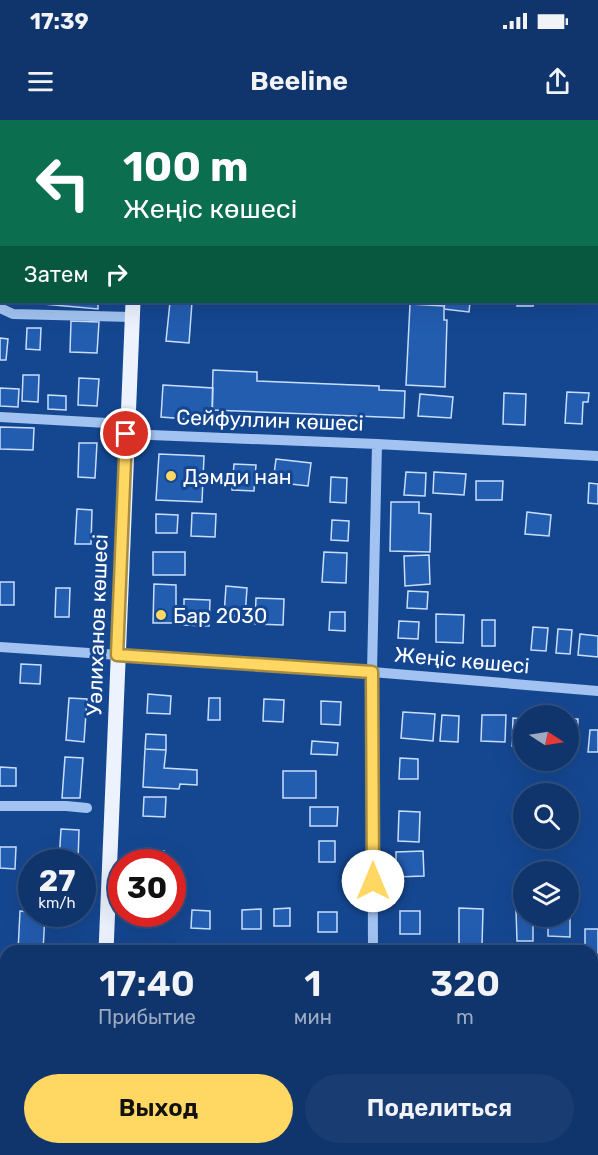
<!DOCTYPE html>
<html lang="ru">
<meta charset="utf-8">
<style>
:root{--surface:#10356d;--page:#193d72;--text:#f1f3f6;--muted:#9cabc2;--line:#305080;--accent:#ffd762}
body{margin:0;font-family:Rubik,sans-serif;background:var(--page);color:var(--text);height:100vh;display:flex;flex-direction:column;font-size:22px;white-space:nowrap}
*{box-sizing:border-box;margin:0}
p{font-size:20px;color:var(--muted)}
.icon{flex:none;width:33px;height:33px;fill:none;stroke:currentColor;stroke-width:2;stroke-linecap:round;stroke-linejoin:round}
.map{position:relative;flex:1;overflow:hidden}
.drawer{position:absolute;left:0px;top:825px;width:598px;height:210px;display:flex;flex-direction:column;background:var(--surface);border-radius:18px 18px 0 0;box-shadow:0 6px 24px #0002,0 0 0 2px var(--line)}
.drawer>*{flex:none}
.banner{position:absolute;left:0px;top:0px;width:598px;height:183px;box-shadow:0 6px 24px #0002,0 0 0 2px var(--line);background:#0b6e4f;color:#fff;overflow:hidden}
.needle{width:39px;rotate:102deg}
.fabs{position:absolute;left:513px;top:585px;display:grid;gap:12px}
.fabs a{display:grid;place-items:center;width:66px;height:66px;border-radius:50%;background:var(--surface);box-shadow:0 6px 24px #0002,0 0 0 2px var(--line);font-size:30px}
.speed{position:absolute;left:18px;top:729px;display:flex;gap:12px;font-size:30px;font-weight:700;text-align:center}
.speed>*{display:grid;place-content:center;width:78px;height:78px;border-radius:50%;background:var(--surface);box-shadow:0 6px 24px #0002,0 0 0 2px var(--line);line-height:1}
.speed small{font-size:15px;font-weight:400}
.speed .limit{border:9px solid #d22;background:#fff;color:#111}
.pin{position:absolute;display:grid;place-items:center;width:51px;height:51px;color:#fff;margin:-26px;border:3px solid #fff;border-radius:50%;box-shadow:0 2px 6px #0007}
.me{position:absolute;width:66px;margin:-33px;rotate:0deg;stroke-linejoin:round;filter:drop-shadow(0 0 4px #0008)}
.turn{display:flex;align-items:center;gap:21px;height:126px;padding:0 24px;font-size:27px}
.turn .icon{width:78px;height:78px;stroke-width:2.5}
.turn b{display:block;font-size:42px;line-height:51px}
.then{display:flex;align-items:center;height:57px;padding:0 24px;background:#0003;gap:12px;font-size:22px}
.eta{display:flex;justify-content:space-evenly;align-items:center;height:102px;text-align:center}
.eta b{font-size:36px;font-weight:600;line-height:42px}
.primary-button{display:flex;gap:12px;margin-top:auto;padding:12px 24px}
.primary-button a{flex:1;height:69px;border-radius:36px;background:var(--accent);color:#111;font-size:24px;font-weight:600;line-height:69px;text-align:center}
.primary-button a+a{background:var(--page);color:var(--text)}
.status{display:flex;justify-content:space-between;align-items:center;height:42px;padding:0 30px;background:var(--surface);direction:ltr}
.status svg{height:16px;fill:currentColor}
header{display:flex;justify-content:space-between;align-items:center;height:78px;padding:0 24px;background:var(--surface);font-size:27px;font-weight:600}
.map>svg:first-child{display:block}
.building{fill:#235db0;stroke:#c9defc;stroke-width:1.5}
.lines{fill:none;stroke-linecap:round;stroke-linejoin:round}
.minor{stroke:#a2c3f1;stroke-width:10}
.major{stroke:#ecf3ff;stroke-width:15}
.route-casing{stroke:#a68c40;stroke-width:15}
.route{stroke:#ffd762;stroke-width:10}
.poi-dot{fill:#ffd762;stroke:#154791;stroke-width:2}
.labels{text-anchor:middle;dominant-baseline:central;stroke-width:6;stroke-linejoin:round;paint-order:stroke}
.street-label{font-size:21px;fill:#fff;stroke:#154791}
.poi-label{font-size:21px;fill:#fff;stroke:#154791;text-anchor:start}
</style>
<div class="status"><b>17:39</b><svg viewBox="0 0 49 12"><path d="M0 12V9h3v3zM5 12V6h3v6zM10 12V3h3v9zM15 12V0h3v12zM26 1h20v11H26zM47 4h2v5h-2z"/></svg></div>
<header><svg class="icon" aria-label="menu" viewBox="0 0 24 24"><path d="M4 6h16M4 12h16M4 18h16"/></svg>Beeline<svg class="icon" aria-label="share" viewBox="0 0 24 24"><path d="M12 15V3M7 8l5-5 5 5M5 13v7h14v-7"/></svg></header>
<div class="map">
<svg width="598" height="1035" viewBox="0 0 598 1035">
<rect width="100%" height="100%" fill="#154791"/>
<path class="building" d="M 357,0 L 402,0 L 357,2 Z
M 32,182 L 98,182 L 98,189 L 32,183 Z
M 170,182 L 192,182 L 189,223 L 166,221 Z
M 445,182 L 470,182 L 469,192 L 444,189 Z
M 518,182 L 534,182 L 533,186 L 517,186 Z
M 410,184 L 444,186 L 444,200 L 447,200 L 445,267 L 406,265 Z
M 71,201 L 99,202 L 97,233 L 70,232 Z
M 27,208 L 41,208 L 40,230 L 26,229 Z
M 0,218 L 8,219 L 6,240 L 0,240 Z
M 213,250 L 257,252 L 257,261 L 379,266 L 379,270 L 405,271 L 404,298 L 212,290 Z
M 23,255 L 39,255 L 38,282 L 22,281 Z
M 79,258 L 99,259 L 97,286 L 78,285 Z
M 163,265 L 213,268 L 212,301 L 161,297 Z
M 0,268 L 19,269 L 18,287 L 0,286 Z
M 567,272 L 589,273 L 588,282 L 583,282 L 582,304 L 565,303 Z
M 504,273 L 526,274 L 525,305 L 503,304 Z
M 420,274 L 453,277 L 451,298 L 418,296 Z
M 48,275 L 66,276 L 66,290 L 48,289 Z
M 0,307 L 34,308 L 33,330 L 0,329 Z
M 79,323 L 97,323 L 95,358 L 78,357 Z
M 159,334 L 204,336 L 202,382 L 156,380 Z
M 276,339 L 311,343 L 308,366 L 273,362 Z
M 234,344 L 256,345 L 254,371 L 232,370 Z
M 406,352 L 426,353 L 425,376 L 404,375 Z
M 434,352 L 466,354 L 464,375 L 433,373 Z
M 331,357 L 347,358 L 346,383 L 330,382 Z
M 476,361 L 503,361 L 502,380 L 476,380 Z
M 589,363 L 598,364 L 598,384 L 588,383 Z
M 391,382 L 419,382 L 419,393 L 431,394 L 430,432 L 390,431 Z
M 77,389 L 92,390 L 91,424 L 75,424 Z
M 527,392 L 551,395 L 549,416 L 525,414 Z
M 192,393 L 216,394 L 215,417 L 191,416 Z
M 156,394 L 178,395 L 177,413 L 156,413 Z
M 332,400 L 349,401 L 348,421 L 331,420 Z
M 153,432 L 185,432 L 185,455 L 153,455 Z
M 324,432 L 347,433 L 346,463 L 322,462 Z
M 429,435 L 430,464 L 405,466 L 404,436 Z
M 0,462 L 14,462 L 14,485 L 0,485 Z
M 154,464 L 176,465 L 176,503 L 153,503 Z
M 226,466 L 247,468 L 245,497 L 224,495 Z
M 56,468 L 70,468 L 69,497 L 55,497 Z
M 408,471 L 428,472 L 427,489 L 407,488 Z
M 256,478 L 284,479 L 283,505 L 255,504 Z
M 184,479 L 210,480 L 209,506 L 184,505 Z
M 330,492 L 345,492 L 345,511 L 329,510 Z
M 436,494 L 464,495 L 463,523 L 436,522 Z
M 482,500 L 495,500 L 495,526 L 482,526 Z
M 399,501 L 419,502 L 418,519 L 398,518 Z
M 533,507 L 548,508 L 546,531 L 531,530 Z
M 558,509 L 572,510 L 570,534 L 556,533 Z
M 580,514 L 598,516 L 598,537 L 578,535 Z
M 21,544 L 41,545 L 40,564 L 20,563 Z
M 148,574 L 171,576 L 170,594 L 147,593 Z
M 69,578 L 87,579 L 84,622 L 66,620 Z
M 209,578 L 220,578 L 220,600 L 208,600 Z
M 264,579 L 284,580 L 283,602 L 263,601 Z
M 321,581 L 341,582 L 340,605 L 321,604 Z
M 403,592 L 435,594 L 433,621 L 401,618 Z
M 442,595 L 459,596 L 458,622 L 440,621 Z
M 482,595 L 506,595 L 505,622 L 481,621 Z
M 513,598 L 524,599 L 524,626 L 512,626 Z
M 568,599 L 578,599 L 577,628 L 568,628 Z
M 590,610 L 598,610 L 598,632 L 588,632 Z
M 146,614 L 166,615 L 166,630 L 145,629 Z
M 312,621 L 338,623 L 337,635 L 311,634 Z
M 145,629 L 166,630 L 164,648 L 197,650 L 197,665 L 180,664 L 179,669 L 143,667 Z
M 65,637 L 83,638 L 80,678 L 62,678 Z
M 400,638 L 418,639 L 418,659 L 399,659 Z
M 0,647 L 16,648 L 16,666 L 0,666 Z
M 283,651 L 316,651 L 316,678 L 283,678 Z
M 144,677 L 166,677 L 165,697 L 143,696 Z
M 310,687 L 338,687 L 337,706 L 310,706 Z
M 399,691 L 420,692 L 419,722 L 398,721 Z
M 61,709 L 79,710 L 78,742 L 59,742 Z
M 319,721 L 335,721 L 335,742 L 319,742 Z
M 0,727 L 16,727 L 15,749 L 0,748 Z
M 142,730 L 164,731 L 164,742 L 141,742 Z
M 423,731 L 424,756 L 396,757 L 396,732 Z
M 290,788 L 290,806 L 274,806 L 274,789 Z
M 459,788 L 483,789 L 482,826 L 459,826 Z
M 568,788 L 570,788 L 570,817 L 548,816 L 548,796 L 568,796 Z
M 261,789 L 261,809 L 242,809 L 242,790 Z
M 192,790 L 210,791 L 210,809 L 191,808 Z
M 516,790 L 524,790 L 524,796 L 533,796 L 533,821 L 517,821 Z
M 20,791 L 45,794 L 43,831 L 18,831 Z
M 400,791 L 420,791 L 420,814 L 400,814 Z
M 318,792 L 337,792 L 337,812 L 318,812 Z
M 136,794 L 155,794 L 155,805 L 136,804 Z
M 585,809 L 598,809 L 598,838 L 592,837 L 592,831 L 585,831 Z
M 592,896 L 598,896 L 598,919 L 592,919 Z
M 0,902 L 6,902 L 6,921 L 0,920 Z
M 130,1029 L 156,1029 L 156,1035 L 130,1035 Z
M 397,1029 L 411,1029 L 411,1035 L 397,1035 Z"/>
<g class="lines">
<path class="minor" d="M 412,2 L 412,0
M 0,188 L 13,194 L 132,197
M 0,297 L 107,303 L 126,314 L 377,324 L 598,336
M 0,527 L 372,552 L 598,571
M 0,686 L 66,686 L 87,688
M 373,831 L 372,552 L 377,324
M 592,864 L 598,864
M 0,959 L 6,958
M 369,1035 L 369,1029"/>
<path class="major" d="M 142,2 L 142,0
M 0,54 L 2,54
M 597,85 L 598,85
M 106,831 L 133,182
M 98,1035 L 99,1029"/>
</g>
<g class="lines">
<defs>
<path id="route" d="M 126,314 L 117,535 L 372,552 L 373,761"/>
</defs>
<use href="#route" class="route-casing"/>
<use href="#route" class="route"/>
</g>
<g class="poi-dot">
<circle cx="171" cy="356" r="6"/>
<circle cx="161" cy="495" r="6"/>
</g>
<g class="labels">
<g class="street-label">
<text transform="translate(270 300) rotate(2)">Сейфуллин көшесі</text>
<text transform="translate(97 505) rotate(-88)">Уәлиханов көшесі</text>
<text transform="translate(462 540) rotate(5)">Жеңіс көшесі</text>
</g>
<g class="poi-label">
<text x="183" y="356">Дэмди нан</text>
<text x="173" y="495">Бар 2030</text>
</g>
</g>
</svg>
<div class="fabs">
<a><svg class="needle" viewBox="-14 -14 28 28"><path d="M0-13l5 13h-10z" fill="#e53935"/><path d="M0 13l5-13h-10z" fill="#9cabc2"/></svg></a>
<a><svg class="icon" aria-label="search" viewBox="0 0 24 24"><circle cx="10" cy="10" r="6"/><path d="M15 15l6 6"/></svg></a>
<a><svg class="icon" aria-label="layers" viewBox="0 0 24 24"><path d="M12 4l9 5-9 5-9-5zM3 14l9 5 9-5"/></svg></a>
</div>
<div class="speed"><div>27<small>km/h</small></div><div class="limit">30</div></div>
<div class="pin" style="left:126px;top:314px;background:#d93025"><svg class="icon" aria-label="arrive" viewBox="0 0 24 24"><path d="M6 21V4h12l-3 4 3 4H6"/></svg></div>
<svg class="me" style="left:373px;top:761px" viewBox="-20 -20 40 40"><circle r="19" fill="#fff"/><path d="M0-13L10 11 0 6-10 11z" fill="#ffd762"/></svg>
<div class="banner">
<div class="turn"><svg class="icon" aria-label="left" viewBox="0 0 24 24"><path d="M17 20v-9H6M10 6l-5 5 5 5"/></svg><div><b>100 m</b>Жеңіс көшесі</div></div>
<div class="then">Затем<svg class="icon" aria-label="right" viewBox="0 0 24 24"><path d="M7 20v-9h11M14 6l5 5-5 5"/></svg></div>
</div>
<section class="drawer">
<div class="eta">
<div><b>17:40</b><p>Прибытие</p></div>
<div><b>1</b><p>мин</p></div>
<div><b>320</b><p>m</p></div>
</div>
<div class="primary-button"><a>Выход</a><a>Поделиться</a></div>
</section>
</div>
